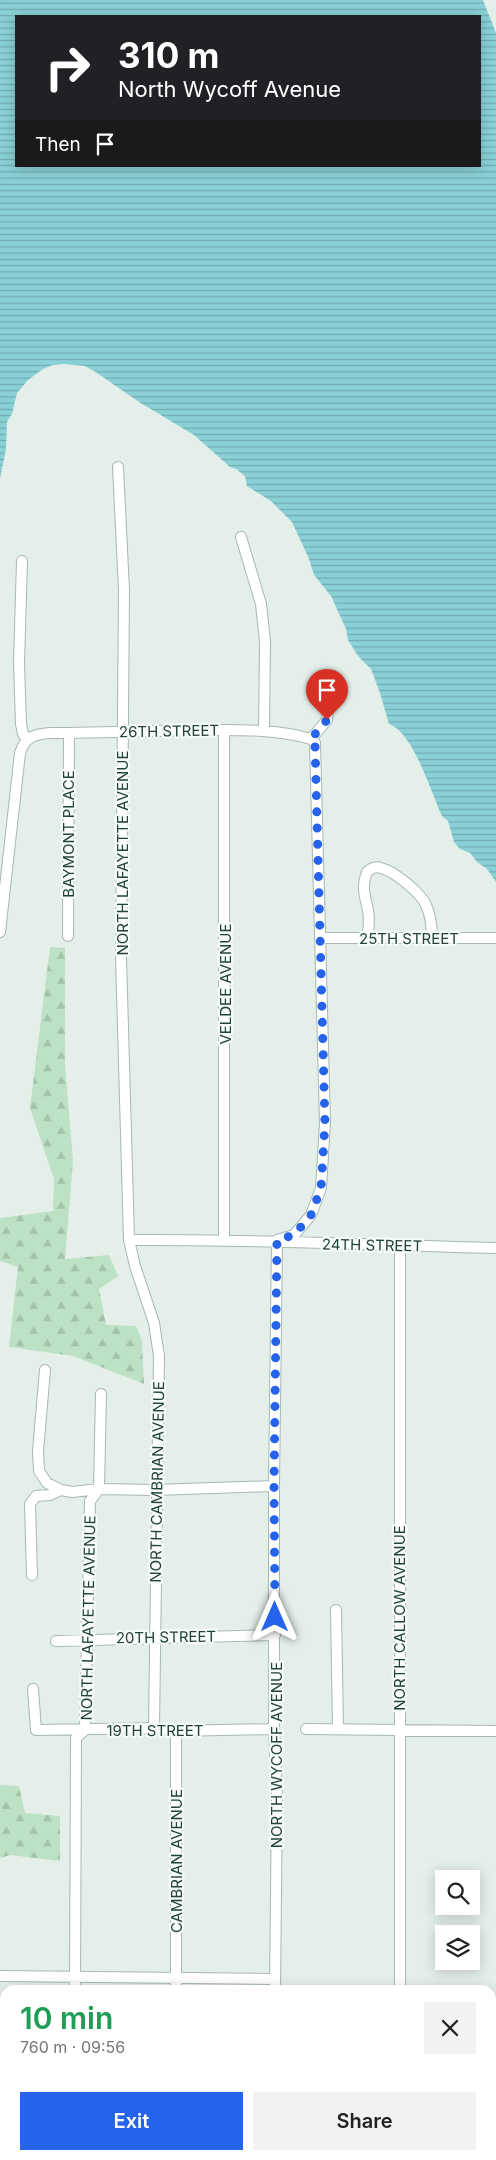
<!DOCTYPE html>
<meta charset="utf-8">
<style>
:root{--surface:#fff;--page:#f2f2f2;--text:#222;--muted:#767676;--accent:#2563eb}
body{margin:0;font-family:Inter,sans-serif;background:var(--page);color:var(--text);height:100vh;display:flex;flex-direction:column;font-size:19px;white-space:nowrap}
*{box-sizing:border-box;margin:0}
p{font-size:16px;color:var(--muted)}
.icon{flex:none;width:28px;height:28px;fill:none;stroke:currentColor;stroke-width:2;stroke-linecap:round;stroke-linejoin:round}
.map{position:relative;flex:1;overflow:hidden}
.side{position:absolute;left:0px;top:1985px;width:496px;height:175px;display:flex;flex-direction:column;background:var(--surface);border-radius:15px 15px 0 0;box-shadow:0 2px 12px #0003}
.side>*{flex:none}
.banner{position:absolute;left:15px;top:15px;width:466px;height:152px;border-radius:0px;box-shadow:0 2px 12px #0003;background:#202124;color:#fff;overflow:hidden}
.buttons{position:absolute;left:435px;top:1870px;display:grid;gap:10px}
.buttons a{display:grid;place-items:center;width:45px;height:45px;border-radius:0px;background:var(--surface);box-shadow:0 2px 12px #0003;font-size:25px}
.pin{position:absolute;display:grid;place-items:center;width:42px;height:42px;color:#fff;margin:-51px -21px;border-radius:50% 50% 50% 0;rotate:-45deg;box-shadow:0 0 5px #0007}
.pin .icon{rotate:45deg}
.me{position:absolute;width:55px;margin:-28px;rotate:0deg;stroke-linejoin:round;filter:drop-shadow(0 0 4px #0008)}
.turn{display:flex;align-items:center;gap:18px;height:105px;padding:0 20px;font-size:22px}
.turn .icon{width:65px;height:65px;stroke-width:2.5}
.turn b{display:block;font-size:35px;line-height:42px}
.then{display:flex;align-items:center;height:48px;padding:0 20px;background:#0003;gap:10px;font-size:19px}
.round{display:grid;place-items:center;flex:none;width:52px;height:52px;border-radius:0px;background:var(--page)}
.overview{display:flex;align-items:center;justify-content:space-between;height:85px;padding:0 20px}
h1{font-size:30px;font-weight:600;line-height:38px;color:#1e9e55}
.button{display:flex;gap:10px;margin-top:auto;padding:10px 20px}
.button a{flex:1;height:58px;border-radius:0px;background:var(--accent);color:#fff;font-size:20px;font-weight:600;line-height:58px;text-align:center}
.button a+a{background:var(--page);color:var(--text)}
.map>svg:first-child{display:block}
.forest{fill:url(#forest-firs)}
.green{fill:#bde1c4}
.water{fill:url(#water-rules);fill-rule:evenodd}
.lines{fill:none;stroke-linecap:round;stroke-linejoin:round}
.minor-casing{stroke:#a7b8b1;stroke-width:12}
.minor{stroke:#fff;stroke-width:10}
.route{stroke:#2563eb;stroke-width:9;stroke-dasharray:0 16.2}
.labels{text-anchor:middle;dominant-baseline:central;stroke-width:4.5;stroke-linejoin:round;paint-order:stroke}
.street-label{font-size:15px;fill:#224337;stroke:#f6fbf8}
</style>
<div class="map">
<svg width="496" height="2160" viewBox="0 0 496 2160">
<defs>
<pattern id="forest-firs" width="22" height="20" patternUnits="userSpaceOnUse" patternTransform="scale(1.25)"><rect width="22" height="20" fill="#bde1c4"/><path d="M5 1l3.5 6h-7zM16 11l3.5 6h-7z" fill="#a2c2a9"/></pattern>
<pattern id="water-rules" width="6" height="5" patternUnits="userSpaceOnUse" patternTransform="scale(1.25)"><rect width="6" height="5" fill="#8ad1d7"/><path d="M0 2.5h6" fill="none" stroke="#70abaf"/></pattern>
</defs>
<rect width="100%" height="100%" fill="#e5efea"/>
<path class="forest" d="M 50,947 L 65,948 L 65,1064 L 73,1161 L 65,1259 L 109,1255 L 118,1276 L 99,1289 L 106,1325 L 136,1326 L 142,1341 L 144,1384 L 73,1356 L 9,1347 L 18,1267 L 0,1261 L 0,1218 L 53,1211 L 54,1179 L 30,1108 Z
M 0,1785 L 19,1786 L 25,1813 L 60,1816 L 60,1861 L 10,1855 L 0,1858 Z"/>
<path class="green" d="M 0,2041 L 5,2041 L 5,2155 L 74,2155 L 74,2160 L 0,2160 Z"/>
<path class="water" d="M 0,0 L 483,0 L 496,33 L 496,882 L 487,869 L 477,862 L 470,853 L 460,849 L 454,842 L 448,821 L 442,816 C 431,792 413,732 389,724 L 380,693 L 371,669 L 358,656 L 348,640 L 346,629 L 331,596 L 314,575 L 309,559 L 292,522 L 271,501 L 247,486 L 245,476 L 236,469 L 230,467 L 194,435 L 139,402 L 97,373 L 85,366 L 64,364 L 53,365 L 43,369 L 28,380 L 17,393 L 12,414 L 7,422 L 6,449 L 0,479 ZM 16,16 L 480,16 L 480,166 L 16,166 Z"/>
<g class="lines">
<defs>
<path id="minor" d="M 118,467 L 124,590 L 121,957 L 129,1240 L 135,1266 L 154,1323 L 159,1356 L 154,1728
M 241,537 L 261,604 L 265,641 L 264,731
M 22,561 L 19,663 L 21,724 L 23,734 L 27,739
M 311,739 L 327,720 L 331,679
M 0,932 L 20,753 C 25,737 34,734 50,733 C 97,733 145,731 192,730 C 232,730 273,728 311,739
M 68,936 L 69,733
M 321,938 L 496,938
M 368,938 C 368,930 370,919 368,910 C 365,896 361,887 367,872 C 372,868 375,866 381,868 C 394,871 421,893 426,905 C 431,916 432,927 432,939
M 224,1239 L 224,730
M 129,1240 C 251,1239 373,1245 496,1248
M 277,1240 L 294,1235 L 311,1215 L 321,1188 L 325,1123 L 315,743 L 311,739
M 45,1370 L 38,1451 L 39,1471 L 47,1483 L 61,1490 L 72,1492 L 99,1489 L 156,1490 L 274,1486
M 32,1575 L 30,1504 L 36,1496 L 50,1495 L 61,1490
M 336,1610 L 338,1729
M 56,1641 L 275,1635
M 33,1689 L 36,1730 L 154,1728 L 176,1731 L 274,1729
M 306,1729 L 496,1731
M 0,1976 L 274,1979
M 75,1990 L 76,1738 L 85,1730 L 90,1501 L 99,1489 L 101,1394
M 176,1990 L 176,1731
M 275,1990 L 277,1797 L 274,1729 L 274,1486 L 277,1240
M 400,1990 L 400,1246
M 176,2155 L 176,2160
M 277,2155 L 277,2160
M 400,2155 L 400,2160
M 459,2155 L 460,2160
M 74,2160 L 74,2155"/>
</defs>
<use href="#minor" class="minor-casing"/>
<use href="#minor" class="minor"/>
</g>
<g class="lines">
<path class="route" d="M 275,1617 L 274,1486 L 277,1240 L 294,1235 L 311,1215 L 321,1188 L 325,1123 L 315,744 L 311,739 L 327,720"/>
</g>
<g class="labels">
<g class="street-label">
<text transform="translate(169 731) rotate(-1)">26TH STREET</text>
<text transform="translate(68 834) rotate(-90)">BAYMONT PLACE</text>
<text transform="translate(122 853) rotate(-90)">NORTH LAFAYETTE AVENUE</text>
<text x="409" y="938">25TH STREET</text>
<text transform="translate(225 984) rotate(-90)">VELDEE AVENUE</text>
<text transform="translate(372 1245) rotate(1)">24TH STREET</text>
<text transform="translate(157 1482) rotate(-89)">NORTH CAMBRIAN AVENUE</text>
<text transform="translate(88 1618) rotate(-89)">NORTH LAFAYETTE AVENUE</text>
<text transform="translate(399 1618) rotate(-90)">NORTH CALLOW AVENUE</text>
<text transform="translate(166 1637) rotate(-1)">20TH STREET</text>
<text x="155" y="1730">19TH STREET</text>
<text transform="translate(276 1755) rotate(-90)">NORTH WYCOFF AVENUE</text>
<text transform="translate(176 1861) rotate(-90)">CAMBRIAN AVENUE</text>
</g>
</g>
</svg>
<div class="buttons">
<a><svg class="icon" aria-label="search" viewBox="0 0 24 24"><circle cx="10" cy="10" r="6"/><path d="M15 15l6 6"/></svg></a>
<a><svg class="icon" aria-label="layers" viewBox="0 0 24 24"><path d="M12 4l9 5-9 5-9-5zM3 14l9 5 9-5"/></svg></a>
</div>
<div class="pin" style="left:327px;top:720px;background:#d93025"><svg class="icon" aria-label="arrive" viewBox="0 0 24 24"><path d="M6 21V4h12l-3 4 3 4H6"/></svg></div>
<svg class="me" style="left:275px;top:1617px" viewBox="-20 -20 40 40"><path d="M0-17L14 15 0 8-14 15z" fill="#2563eb" stroke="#fff" stroke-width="4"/></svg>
<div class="banner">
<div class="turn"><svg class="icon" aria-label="right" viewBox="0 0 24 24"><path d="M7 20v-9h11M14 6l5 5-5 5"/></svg><div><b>310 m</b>North Wycoff Avenue</div></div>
<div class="then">Then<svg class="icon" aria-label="arrive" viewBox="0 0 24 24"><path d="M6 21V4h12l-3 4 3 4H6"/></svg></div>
</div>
<section class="side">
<div class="overview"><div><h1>10 min</h1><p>760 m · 09:56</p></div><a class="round"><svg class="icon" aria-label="close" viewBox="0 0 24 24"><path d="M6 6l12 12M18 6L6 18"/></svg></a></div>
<div class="button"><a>Exit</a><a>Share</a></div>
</section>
</div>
